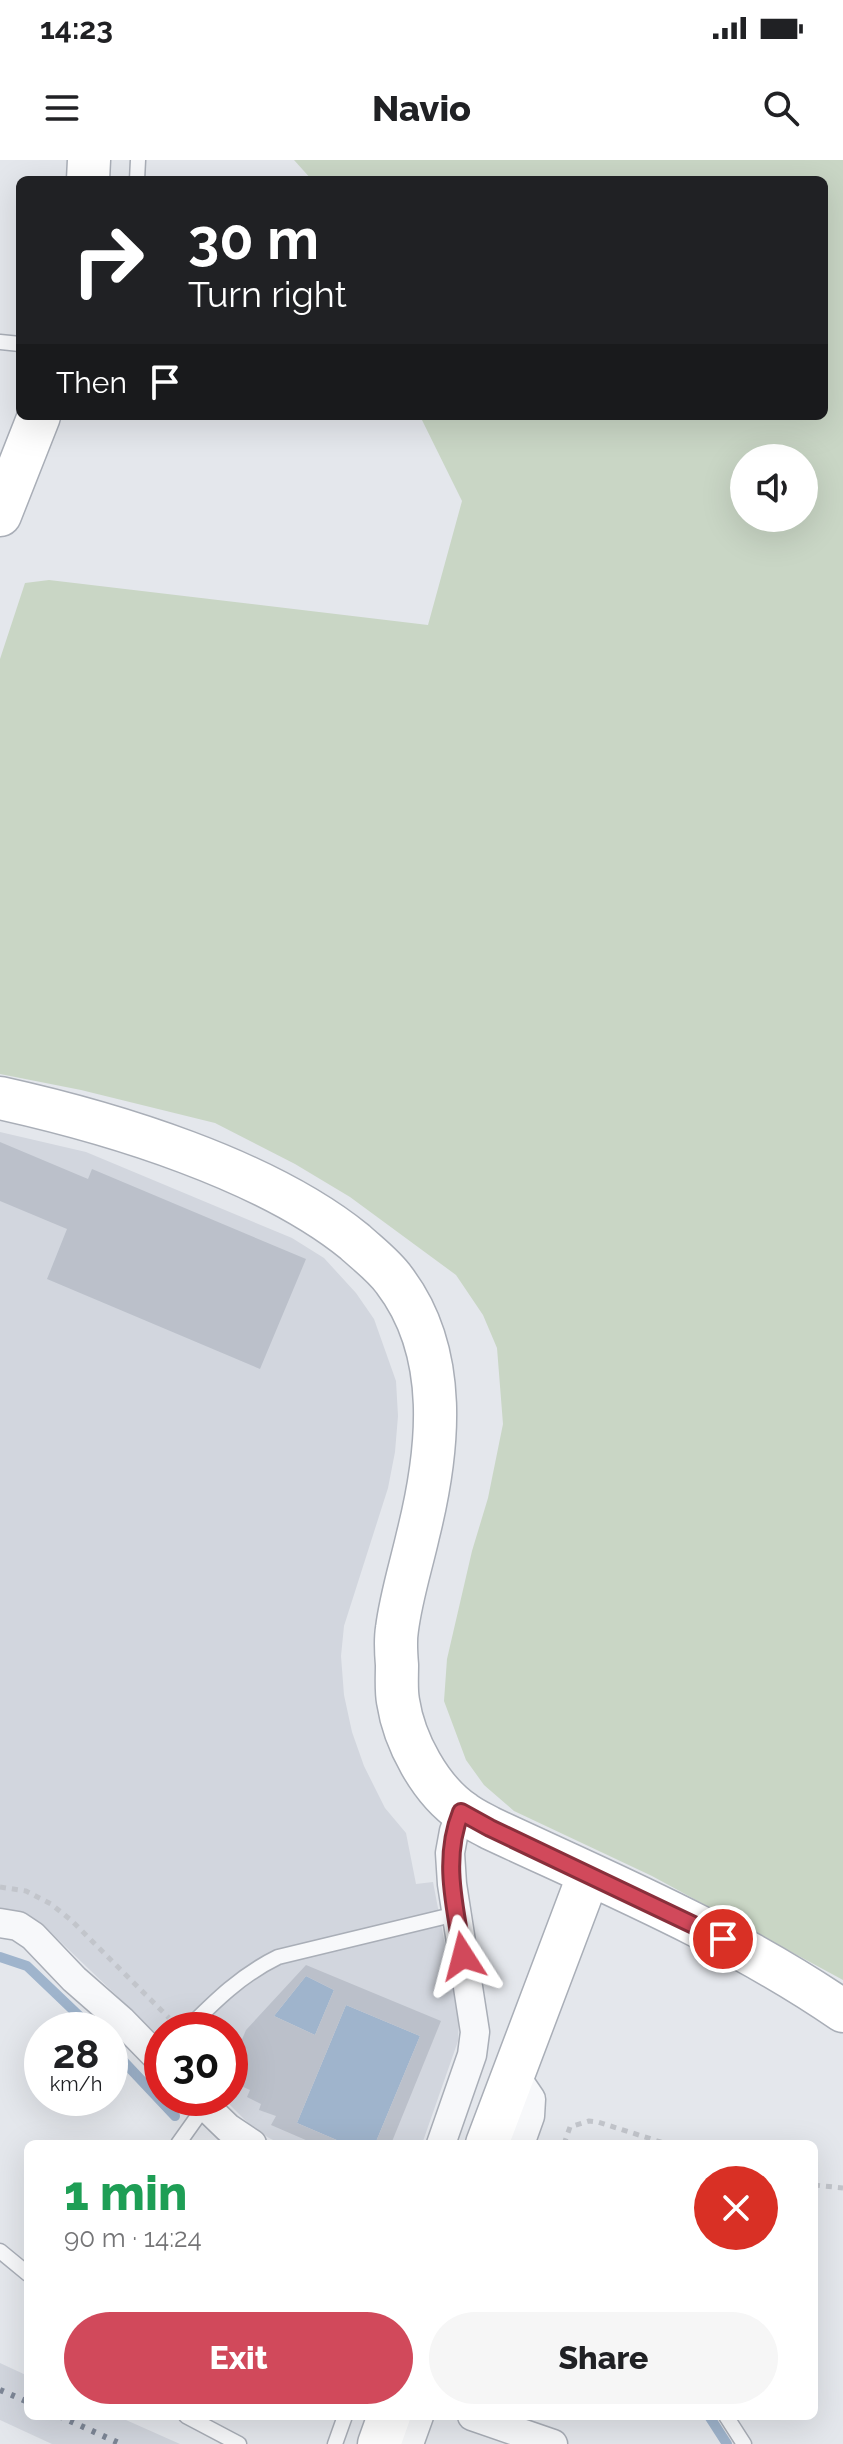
<!DOCTYPE html>
<meta charset="utf-8">
<style>
:root{--surface:#fff;--page:#f6f6f6;--text:#202124;--muted:#757577;--accent:#d1495b}
body{margin:0;font-family:Raleway,sans-serif;background:var(--page);color:var(--text);height:100vh;display:flex;flex-direction:column;font-size:30px;white-space:nowrap}
*{box-sizing:border-box;margin:0}
p{font-size:26px;color:var(--muted)}
.icon{flex:none;width:44px;height:44px;fill:none;stroke:currentColor;stroke-width:2;stroke-linecap:round;stroke-linejoin:round}
.map{position:relative;flex:1;overflow:hidden}
.side{position:absolute;left:24px;top:1980px;width:794px;height:280px;display:flex;flex-direction:column;background:var(--surface);border-radius:12px;box-shadow:0 8px 32px #0002}
.side>*{flex:none}
.banner{position:absolute;left:16px;top:16px;width:812px;height:244px;border-radius:12px;box-shadow:0 8px 32px #0002;background:#202124;color:#fff;overflow:hidden}
.fabs{position:absolute;left:730px;top:284px;display:grid;gap:16px}
.fabs a{display:grid;place-items:center;width:88px;height:88px;border-radius:50%;background:var(--surface);box-shadow:0 8px 32px #0002;font-size:40px}
.speed{position:absolute;left:24px;top:1852px;display:flex;gap:16px;font-size:40px;font-weight:700;text-align:center}
.speed>*{display:grid;place-content:center;width:104px;height:104px;border-radius:50%;background:var(--surface);box-shadow:0 8px 32px #0002;line-height:1}
.speed small{font-size:20px;font-weight:400}
.speed .limit{border:12px solid #d22;background:#fff;color:#111}
.pin{position:absolute;display:grid;place-items:center;width:68px;height:68px;color:#fff;margin:-34px;border:4px solid #fff;border-radius:50%;box-shadow:0 2px 8px #0007}
.me{position:absolute;width:88px;margin:-44px;rotate:351deg;stroke-linejoin:round;filter:drop-shadow(0 0 6px #0008)}
.turn{display:flex;align-items:center;gap:28px;height:168px;padding:0 40px;font-size:36px}
.turn .icon{width:104px;height:104px;stroke-width:2.5}
.turn b{display:block;font-size:56px;line-height:68px}
.then{display:flex;align-items:center;height:76px;padding:0 40px;background:#0003;gap:16px;font-size:30px}
.round{display:grid;place-items:center;flex:none;width:84px;height:84px;border-radius:42px;background:var(--page)}
.summary{display:flex;align-items:center;justify-content:space-between;height:136px;padding:0 40px}
h1{font-size:48px;font-weight:800;line-height:60px;color:#1e9e55}
.primary-button{display:flex;gap:16px;margin-top:auto;padding:16px 40px}
.primary-button a{flex:1;height:92px;border-radius:48px;background:var(--accent);color:#fff;font-size:32px;font-weight:800;line-height:92px;text-align:center}
.primary-button a+a{background:var(--page);color:var(--text)}
.status{display:flex;justify-content:space-between;align-items:center;height:56px;padding:0 40px;background:var(--surface);direction:ltr}
.status svg{height:22px;fill:currentColor}
header{display:flex;justify-content:space-between;align-items:center;height:104px;padding:0 40px;background:var(--surface);font-size:36px;font-weight:800}
.map>svg:first-child{display:block}
.built{fill:#d2d6de}
.green{fill:#c9d6c5;fill-rule:evenodd}
.water{fill:#9fb4cc}
.lines{fill:none;stroke-linecap:round;stroke-linejoin:round}
.stream{stroke:#9fb4cc;stroke-width:10}
.building{fill:#bbc0ca;fill-rule:evenodd}
.lane-casing{stroke:#a9aeb7;stroke-width:17}
.street-casing{stroke:#a9aeb7;stroke-width:31}
.secondary-casing{stroke:#a9aeb7;stroke-width:45}
.path{stroke:#c2c5cb;stroke-width:5;stroke-dasharray:6 6;stroke-linecap:butt}
.lane{stroke:#f7f8fa;stroke-width:14}
.street{stroke:#f7f8fa;stroke-width:28}
.secondary{stroke:#fff;stroke-width:42}
.rail{stroke:#7d8696;stroke-width:6;stroke-dasharray:4 8;stroke-linecap:butt}
.route-casing{stroke:#882f3b;stroke-width:20}
.route{stroke:#d1495b;stroke-width:14}
</style>
<div class="status"><b>14:23</b><svg viewBox="0 0 49 12"><path d="M0 12V9h3v3zM5 12V6h3v6zM10 12V3h3v9zM15 12V0h3v12zM26 1h20v11H26zM47 4h2v5h-2z"/></svg></div>
<header><svg class="icon" aria-label="menu" viewBox="0 0 24 24"><path d="M4 6h16M4 12h16M4 18h16"/></svg>Navio<svg class="icon" aria-label="search" viewBox="0 0 24 24"><circle cx="10" cy="10" r="6"/><path d="M15 15l6 6"/></svg></header>
<div class="map">
<svg width="843" height="2284" viewBox="0 0 843 2284">
<rect width="100%" height="100%" fill="#e4e7ec"/>
<path class="built" d="M 0,972 L 86,992 L 292,1078 L 324,1098 L 356,1133 L 374,1159 L 396,1221 L 398,1256 L 395,1292 L 388,1328 L 344,1466 L 341,1496 L 344,1535 L 352,1572 L 364,1606 L 385,1648 L 406,1673 L 416,1724 L 433,1722 L 459,1858 L 458,1881 L 422,1984 L 281,1984 L 269,1978 L 251,1966 L 223,1938 L 230,1938 L 230,1870 L 162,1870 L 162,1879 L 44,1766 L 29,1757 L 0,1749 Z
M 0,2203 L 28,2216 L 28,2256 L 117,2256 L 180,2284 L 52,2284 L 0,2260 Z"/>
<path class="green" d="M 294,0 L 843,0 L 843,1820 L 652,1716 L 514,1651 L 484,1625 L 466,1600 L 444,1541 L 447,1499 L 472,1391 L 488,1338 L 503,1264 L 497,1188 L 483,1155 L 456,1115 L 350,1037 L 295,1004 L 215,963 L 81,930 L 0,914 L 0,499 L 25,423 L 49,420 L 428,465 L 462,341 L 420,256 L 824,256 L 824,20 L 312,20 ZM 744,298 L 804,298 L 804,358 L 744,358 Z"/>
<path class="water" d="M 306,1816 L 334,1830 L 315,1875 L 274,1856 Z
M 346,1845 L 420,1876 L 375,1984 L 346,1984 L 297,1963 Z"/>
<g class="lines">
<path class="stream" d="M 0,1797 L 27,1806 L 94,1870
M 110,1887 L 175,1956
M 709,2256 L 727,2284"/>
</g>
<path class="building" d="M 0,982 L 88,1019 L 92,1009 L 306,1099 L 260,1209 L 47,1119 L 67,1069 L 0,1041 Z
M 306,1805 L 441,1861 L 391,1984 L 375,1984 L 420,1876 L 346,1845 L 297,1963 L 346,1984 L 315,1984 L 271,1965 L 276,1956 L 259,1950 L 261,1944 L 247,1937 L 250,1930 L 230,1921 L 230,1908 L 246,1870 ZM 306,1816 L 334,1830 L 315,1875 L 274,1856 Z"/>
<g class="lines">
<defs>
<path id="lane" d="M 137,20 L 138,0
M 0,182 L 20,184
M 186,1870 C 215,1841 241,1815 278,1797 L 456,1754
M 178,1984 L 205,1946
M 0,2091 L 28,2114
M 186,2256 L 239,2284
M 726,2256 L 744,2284
M 335,2284 L 345,2256"/>
<path id="street" d="M 0,1763 L 18,1766 L 33,1776 L 74,1819 L 122,1861 L 162,1902
M 514,1914 L 531,1939 L 530,1956 L 520,1984
M 197,1938 L 228,1968 L 252,1984
M 441,1984 L 472,1895 L 475,1872 L 452,1724 L 450,1693 L 454,1671 L 461,1652
M 472,2256 L 553,2284
M 409,2284 L 419,2256"/>
<path id="secondary" d="M 88,20 L 89,0
M 0,355 L 39,256
M 0,938 C 113,963 265,1009 355,1082 C 368,1094 384,1106 394,1120 C 450,1193 439,1291 418,1375 C 411,1406 401,1437 397,1469 C 395,1481 396,1493 397,1505 C 397,1517 396,1530 398,1541 C 404,1581 430,1630 464,1653 C 472,1659 481,1663 490,1668 C 610,1724 734,1776 843,1851
M 487,1984 L 589,1714
M 379,2284 L 389,2256"/>
</defs>
<use href="#lane" class="lane-casing"/>
<use href="#street" class="street-casing"/>
<use href="#secondary" class="secondary-casing"/>
<path class="path" d="M 0,1727 L 26,1731 L 51,1744 L 71,1760 L 169,1858
M 564,1984 L 570,1967 L 589,1961 L 598,1962 L 667,1984
M 814,2025 L 843,2028"/>
<use href="#lane" class="lane"/>
<use href="#street" class="street"/>
<use href="#secondary" class="secondary"/>
<path class="rail" d="M 0,2230 L 28,2242
M 59,2256 L 121,2284"/>
</g>
<g class="lines">
<defs>
<path id="route" d="M 463,1796 C 455,1747 442,1699 461,1652 L 490,1668 L 723,1779"/>
</defs>
<use href="#route" class="route-casing"/>
<use href="#route" class="route"/>
</g>
</svg>
<div class="fabs">
<a><svg class="icon" aria-label="sound" viewBox="0 0 24 24"><path d="M4 9h4l5-4v14l-5-4H4zM17 9q2 3 0 6"/></svg></a>
</div>
<div class="speed"><div>28<small>km/h</small></div><div class="limit">30</div></div>
<div class="pin" style="left:723px;top:1779px;background:#d93025"><svg class="icon" aria-label="arrive" viewBox="0 0 24 24"><path d="M6 21V4h12l-3 4 3 4H6"/></svg></div>
<svg class="me" style="left:463px;top:1796px" viewBox="-20 -20 40 40"><path d="M0-17L14 15 0 8-14 15z" fill="#d1495b" stroke="#fff" stroke-width="4"/></svg>
<div class="banner">
<div class="turn"><svg class="icon" aria-label="right" viewBox="0 0 24 24"><path d="M7 20v-9h11M14 6l5 5-5 5"/></svg><div><b>30 m</b>Turn right</div></div>
<div class="then">Then<svg class="icon" aria-label="arrive" viewBox="0 0 24 24"><path d="M6 21V4h12l-3 4 3 4H6"/></svg></div>
</div>
<section class="side">
<div class="summary"><div><h1>1 min</h1><p>90 m · 14:24</p></div><a class="round" style="background:#d93025;color:#fff"><svg class="icon" aria-label="close" viewBox="0 0 24 24"><path d="M6 6l12 12M18 6L6 18"/></svg></a></div>
<div class="primary-button"><a>Exit</a><a>Share</a></div>
</section>
</div>
